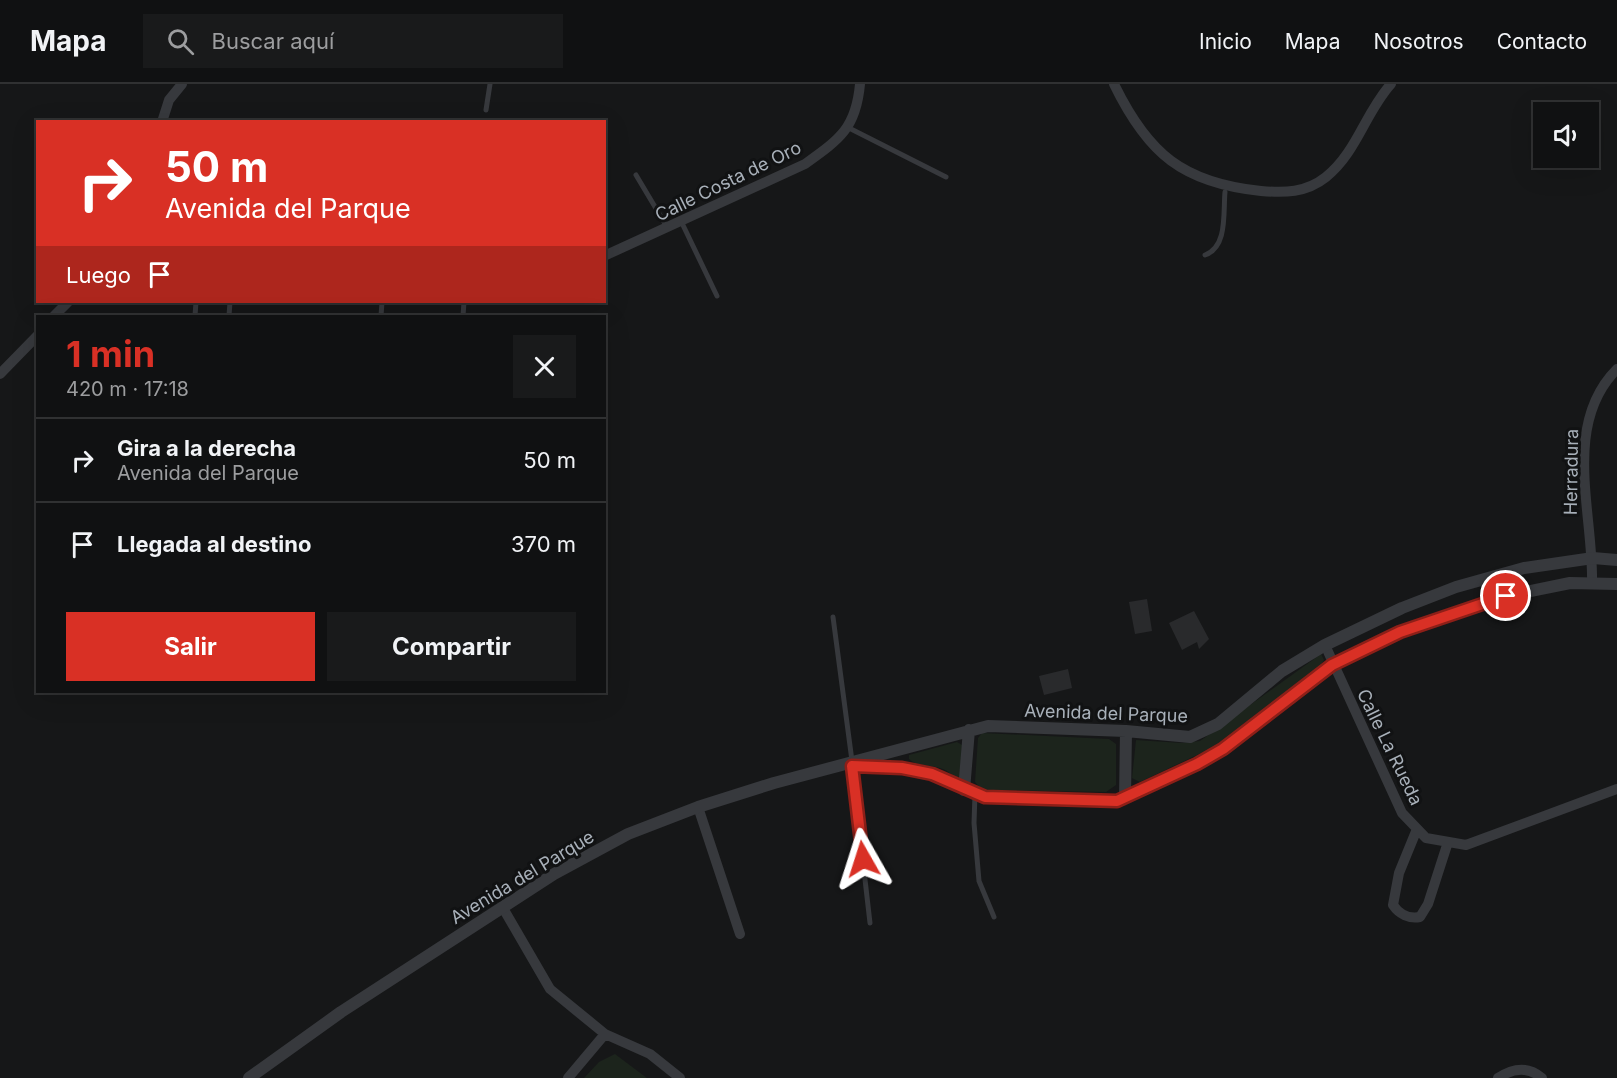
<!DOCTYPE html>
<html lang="es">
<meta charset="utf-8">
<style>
:root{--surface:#101112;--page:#191a1b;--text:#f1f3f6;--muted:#9c9d9f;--line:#303132;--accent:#d93025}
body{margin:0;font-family:Inter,sans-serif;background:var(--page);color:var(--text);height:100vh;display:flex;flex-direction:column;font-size:22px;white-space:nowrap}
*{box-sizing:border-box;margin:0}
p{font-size:20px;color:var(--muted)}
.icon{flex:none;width:33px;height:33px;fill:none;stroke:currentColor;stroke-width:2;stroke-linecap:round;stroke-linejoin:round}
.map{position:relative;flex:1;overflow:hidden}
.sheet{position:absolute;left:36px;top:231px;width:570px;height:378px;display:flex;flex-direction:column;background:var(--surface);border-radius:0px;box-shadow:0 6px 24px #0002,0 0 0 2px var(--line)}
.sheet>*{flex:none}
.top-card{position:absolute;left:36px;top:36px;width:570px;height:183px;border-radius:0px;box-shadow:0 6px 24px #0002,0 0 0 2px var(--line);background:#d93025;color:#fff;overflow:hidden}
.buttons{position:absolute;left:1533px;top:18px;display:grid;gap:12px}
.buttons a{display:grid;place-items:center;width:66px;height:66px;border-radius:0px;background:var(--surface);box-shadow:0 6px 24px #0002,0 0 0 2px var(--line);font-size:30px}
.pin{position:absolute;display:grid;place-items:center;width:51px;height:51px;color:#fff;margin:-26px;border:3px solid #fff;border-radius:50%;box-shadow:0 2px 6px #0007}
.me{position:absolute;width:66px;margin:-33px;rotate:354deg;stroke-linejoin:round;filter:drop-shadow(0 0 4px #0008)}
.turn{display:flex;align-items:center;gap:21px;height:126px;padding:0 30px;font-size:27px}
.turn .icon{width:78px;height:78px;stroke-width:2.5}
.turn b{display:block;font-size:42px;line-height:51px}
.then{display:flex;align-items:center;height:57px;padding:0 30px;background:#0003;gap:12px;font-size:22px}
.round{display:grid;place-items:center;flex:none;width:63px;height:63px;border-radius:0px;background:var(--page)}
.summary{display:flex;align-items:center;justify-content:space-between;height:102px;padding:0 30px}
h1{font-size:36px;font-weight:700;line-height:45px;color:var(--accent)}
.button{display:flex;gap:12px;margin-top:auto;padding:12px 30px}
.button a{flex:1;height:69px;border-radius:0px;background:var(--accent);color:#fff;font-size:24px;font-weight:700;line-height:69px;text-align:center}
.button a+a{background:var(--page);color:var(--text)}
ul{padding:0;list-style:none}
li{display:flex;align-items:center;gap:18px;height:84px;padding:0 30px;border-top:2px solid var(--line)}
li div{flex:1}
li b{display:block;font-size:22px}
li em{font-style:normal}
header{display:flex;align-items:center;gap:36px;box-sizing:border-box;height:84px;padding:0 30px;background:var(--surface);border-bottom:2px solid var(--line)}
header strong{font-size:28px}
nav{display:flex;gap:33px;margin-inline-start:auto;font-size:21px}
.search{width:420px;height:54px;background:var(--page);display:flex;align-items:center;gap:15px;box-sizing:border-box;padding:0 21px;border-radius:0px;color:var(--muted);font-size:22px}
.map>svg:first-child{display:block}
.green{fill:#1c241c}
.building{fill:#292a2c}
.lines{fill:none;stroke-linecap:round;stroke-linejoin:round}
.service{stroke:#37393d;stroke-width:5}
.minor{stroke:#37393d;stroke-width:10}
.tertiary{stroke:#37393d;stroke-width:12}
.route-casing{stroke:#8d1f18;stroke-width:15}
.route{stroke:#d93025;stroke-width:10}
.labels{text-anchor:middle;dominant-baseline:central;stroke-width:6;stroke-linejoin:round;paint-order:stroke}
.street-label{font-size:18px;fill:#a8b0b9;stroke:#111213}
</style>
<header>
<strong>Mapa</strong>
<div class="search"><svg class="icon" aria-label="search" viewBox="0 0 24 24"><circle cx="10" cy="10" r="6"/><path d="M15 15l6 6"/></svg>Buscar aquí</div>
<nav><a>Inicio</a><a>Mapa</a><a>Nosotros</a><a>Contacto</a></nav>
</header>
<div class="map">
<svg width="1617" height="994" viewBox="0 0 1617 994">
<rect width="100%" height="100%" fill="#161718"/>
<path class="green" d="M 1321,570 L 1324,576 L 1321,581 L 1216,662 L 1140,698 L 1132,694 L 1136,656 L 1182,659 L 1200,657 Z
M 982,649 L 1109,655 L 1116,660 L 1116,701 L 1106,708 L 982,706 L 975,698 L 978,654 Z
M 957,658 L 962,661 L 961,692 L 956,694 C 952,691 948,687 943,685 C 933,681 917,683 909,675 L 909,671 Z
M 615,970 L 647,994 L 584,994 L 599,978 Z"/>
<path class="building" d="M 1147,515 L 1152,547 L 1135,550 L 1129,518 Z
M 1194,527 L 1209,555 L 1199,565 L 1197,558 L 1182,566 L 1169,539 Z
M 1068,585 L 1072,604 L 1044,611 L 1039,592 Z"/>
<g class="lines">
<path class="service" d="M 486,26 L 490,0
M 847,43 L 946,93
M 636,91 L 667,143
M 681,137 L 717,212
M 1205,171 C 1228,163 1223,128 1225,108
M 195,232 L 196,218
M 229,232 L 230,218
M 381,232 L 382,218
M 463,232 L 464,218
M 833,533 L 852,677
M 852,682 L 870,839
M 975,710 L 974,739 L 979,797 L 994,833"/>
<path class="minor" d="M 1114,0 C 1148,70 1183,99 1261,107 C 1284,109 1306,109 1326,93 C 1357,68 1365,29 1391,0
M 162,38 L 169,16 L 182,0
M 604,172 L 805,80 C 840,55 856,44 860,0
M 54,232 L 68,218
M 0,290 L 38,251
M 1592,500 C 1594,430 1561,341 1617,285
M 1325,561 L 1402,729 L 1426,754 L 1466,761 L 1617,705
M 698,723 L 740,850
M 1417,745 L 1399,789 L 1393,821 C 1399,830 1409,835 1420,833 L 1428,820 L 1448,758
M 503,824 L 550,905 L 605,950 L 650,970 L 680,994
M 568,994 L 605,950
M 1498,994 C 1513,984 1528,982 1542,994"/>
<path class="tertiary" d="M 856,683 L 902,684 L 932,690 L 985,713 L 1117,717 L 1197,680 L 1223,665 L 1332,581 L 1400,548 L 1506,512 L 1570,499 L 1617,500
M 964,706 L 969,646
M 1125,714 L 1126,647
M 249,994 L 341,928 L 554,790 L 628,750 L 698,723 L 774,699 L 988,642 L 1126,647 L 1190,653 L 1218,640 L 1282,587 L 1325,561 L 1402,524 L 1456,503 L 1524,484 L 1593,474 L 1617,476"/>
</g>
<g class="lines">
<defs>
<path id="route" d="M 863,775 L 852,682 L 902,684 L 932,690 L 985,713 L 1117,717 L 1197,680 L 1223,665 L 1332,581 L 1400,548 L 1506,512"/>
</defs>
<use href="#route" class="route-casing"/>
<use href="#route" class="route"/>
</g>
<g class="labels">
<g class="street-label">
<text transform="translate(728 97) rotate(-26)">Calle Costa de Oro</text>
<text transform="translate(1571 388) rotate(-89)">Herradura</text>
<text transform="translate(1106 629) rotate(2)">Avenida del Parque</text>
<text transform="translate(1390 663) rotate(64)">Calle La Rueda</text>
<text transform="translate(522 793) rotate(-31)">Avenida del Parque</text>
</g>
</g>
</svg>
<div class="buttons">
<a><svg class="icon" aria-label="sound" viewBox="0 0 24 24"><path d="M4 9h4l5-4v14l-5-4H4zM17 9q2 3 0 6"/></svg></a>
</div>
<div class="pin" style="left:1506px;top:512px;background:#d93025"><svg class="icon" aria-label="arrive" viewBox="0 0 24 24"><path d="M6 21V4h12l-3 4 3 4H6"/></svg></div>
<svg class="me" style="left:863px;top:775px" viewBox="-20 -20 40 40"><path d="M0-17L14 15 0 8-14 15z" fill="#d93025" stroke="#fff" stroke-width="4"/></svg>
<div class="top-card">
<div class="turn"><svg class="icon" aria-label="right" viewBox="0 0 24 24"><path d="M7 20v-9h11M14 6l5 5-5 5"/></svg><div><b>50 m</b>Avenida del Parque</div></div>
<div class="then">Luego<svg class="icon" aria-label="arrive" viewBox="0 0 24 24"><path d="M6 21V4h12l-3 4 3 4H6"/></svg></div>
</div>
<section class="sheet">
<div class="summary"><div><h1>1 min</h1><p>420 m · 17:18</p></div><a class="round"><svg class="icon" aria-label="close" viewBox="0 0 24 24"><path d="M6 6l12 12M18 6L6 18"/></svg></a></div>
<ul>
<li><svg class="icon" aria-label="right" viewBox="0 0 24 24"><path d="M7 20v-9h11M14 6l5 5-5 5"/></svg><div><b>Gira a la derecha</b><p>Avenida del Parque</p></div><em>50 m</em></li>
<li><svg class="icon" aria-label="arrive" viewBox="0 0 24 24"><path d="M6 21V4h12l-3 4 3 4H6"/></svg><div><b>Llegada al destino</b></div><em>370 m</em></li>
</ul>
<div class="button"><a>Salir</a><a>Compartir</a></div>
</section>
</div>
